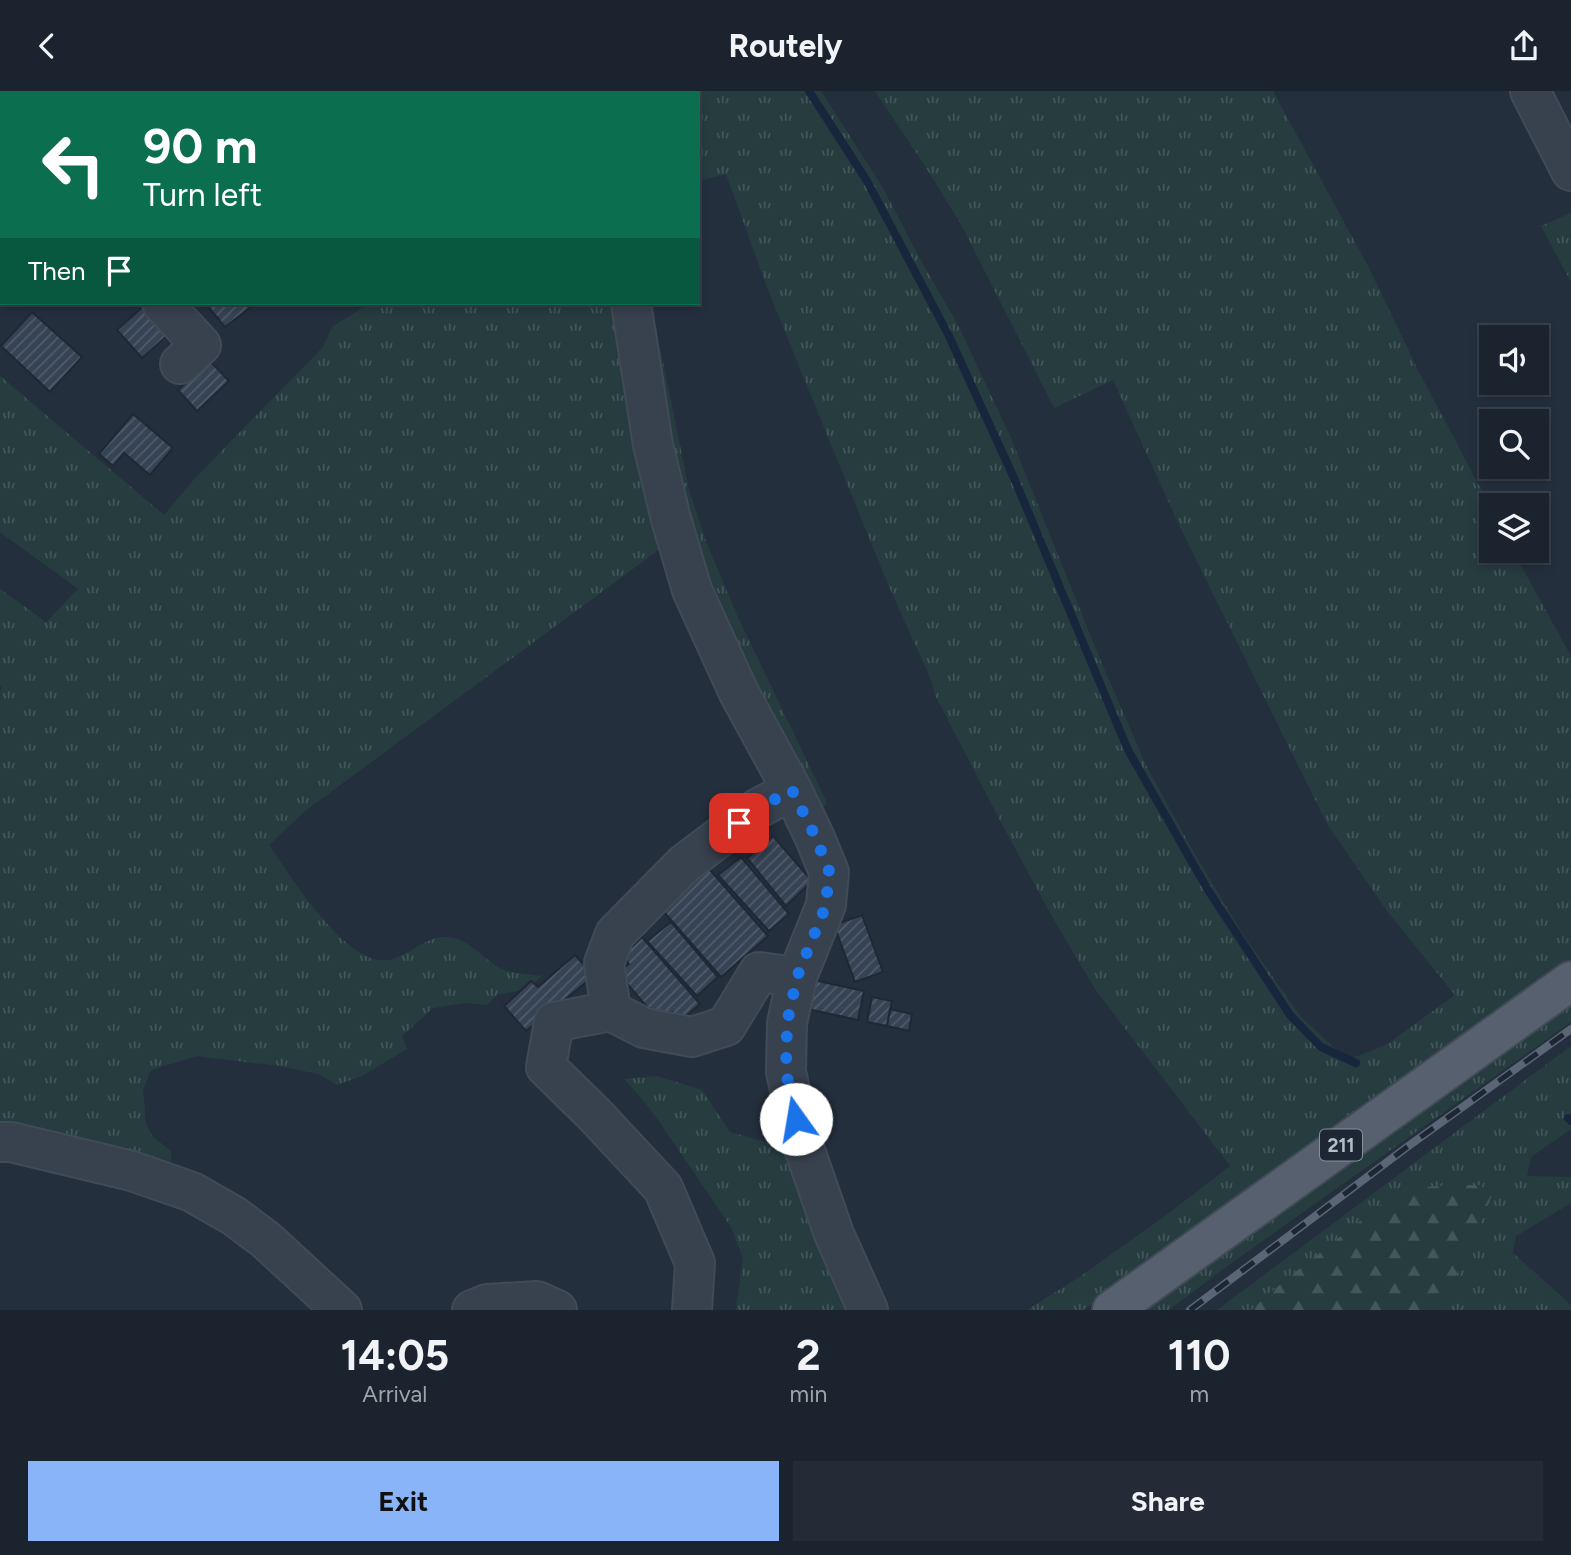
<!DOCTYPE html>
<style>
:root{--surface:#1b232e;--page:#242b36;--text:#f1f3f6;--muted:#a0a4aa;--line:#39404a;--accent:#8ab4f8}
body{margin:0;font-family:Figtree,sans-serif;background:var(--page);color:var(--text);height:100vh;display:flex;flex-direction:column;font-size:26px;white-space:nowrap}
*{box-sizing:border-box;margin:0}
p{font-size:23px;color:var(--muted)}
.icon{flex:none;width:38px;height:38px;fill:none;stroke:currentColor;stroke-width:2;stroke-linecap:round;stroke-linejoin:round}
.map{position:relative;height:1219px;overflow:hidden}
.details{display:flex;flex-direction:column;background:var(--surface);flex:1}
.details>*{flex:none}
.guide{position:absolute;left:0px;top:0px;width:700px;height:214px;box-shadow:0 4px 10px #0003,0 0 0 2px var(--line);background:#0b6e4f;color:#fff;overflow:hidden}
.tools{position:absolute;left:1479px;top:234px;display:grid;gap:14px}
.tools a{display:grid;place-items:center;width:70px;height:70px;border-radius:0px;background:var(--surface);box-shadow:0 4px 10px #0003,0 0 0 2px var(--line);font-size:35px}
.pin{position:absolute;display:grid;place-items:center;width:60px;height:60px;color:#fff;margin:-30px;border-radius:14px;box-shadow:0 4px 10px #0006}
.me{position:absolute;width:77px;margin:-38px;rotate:347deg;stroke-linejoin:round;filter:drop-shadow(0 0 5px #0008)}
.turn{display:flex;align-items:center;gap:24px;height:147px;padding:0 28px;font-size:32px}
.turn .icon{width:91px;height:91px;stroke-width:2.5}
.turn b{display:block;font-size:49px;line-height:60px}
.then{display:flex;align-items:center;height:66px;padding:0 28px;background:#0003;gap:14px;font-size:26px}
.eta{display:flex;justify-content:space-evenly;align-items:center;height:119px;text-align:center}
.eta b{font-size:42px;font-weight:700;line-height:49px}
.primary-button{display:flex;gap:14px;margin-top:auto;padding:14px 28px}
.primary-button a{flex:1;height:80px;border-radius:0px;background:var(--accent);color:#111;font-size:28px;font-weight:700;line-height:80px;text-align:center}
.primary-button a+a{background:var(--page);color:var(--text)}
header{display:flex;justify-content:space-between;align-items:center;height:91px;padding:0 28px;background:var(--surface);font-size:32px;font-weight:700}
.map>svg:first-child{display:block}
.grass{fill:url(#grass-tufts)}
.forest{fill:url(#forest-firs)}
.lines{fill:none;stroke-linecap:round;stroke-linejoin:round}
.stream{stroke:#17263c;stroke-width:8}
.building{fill:url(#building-hatch);stroke:#1f2835;stroke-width:2}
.minor-casing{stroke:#414a57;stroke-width:42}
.major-casing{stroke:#414a57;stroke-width:42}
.minor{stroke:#38414e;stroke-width:38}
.major{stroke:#56606e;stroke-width:38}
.rail-casing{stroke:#5a6575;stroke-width:8}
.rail{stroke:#1d2633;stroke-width:5;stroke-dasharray:16;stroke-linecap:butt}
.route{stroke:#1a73e8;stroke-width:12;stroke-dasharray:0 21.6}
.labels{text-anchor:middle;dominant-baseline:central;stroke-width:7;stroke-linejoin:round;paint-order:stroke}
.shield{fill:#1d2633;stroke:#878f9c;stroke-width:2}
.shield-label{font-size:19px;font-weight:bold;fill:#b4bcc9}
</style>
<header><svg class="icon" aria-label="back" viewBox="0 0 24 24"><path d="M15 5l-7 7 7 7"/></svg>Routely<svg class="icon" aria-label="share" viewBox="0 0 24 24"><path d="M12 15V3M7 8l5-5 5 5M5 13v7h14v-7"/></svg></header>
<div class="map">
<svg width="1571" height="1219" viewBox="0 0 1571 1219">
<defs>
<pattern id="grass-tufts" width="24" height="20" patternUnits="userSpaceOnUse" patternTransform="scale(1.75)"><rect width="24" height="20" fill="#263c3f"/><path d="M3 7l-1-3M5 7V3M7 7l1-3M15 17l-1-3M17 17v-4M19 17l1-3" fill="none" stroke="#435659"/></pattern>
<pattern id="forest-firs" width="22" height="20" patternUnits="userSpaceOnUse" patternTransform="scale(1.75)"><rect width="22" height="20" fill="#263c3f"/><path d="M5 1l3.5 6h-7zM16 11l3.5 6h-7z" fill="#435659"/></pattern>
<pattern id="building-hatch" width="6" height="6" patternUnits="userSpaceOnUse" patternTransform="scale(1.75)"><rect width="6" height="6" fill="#364354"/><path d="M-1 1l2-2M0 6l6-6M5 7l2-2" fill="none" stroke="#515c6b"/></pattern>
</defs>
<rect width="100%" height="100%" fill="#242f3e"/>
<path class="grass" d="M 595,0 L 821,0 L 883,97 L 919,166 L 958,234 L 1010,345 L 1102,573 L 1146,674 L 1194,762 L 1244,845 L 1301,926 L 1347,969 L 1386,954 L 1455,904 L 1387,820 L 1327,733 L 1180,436 L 1113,289 L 1054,317 L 962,135 L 925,75 L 875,0 L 1273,0 L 1369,177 L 1419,281 L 1491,417 L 1491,460 L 1513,460 L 1571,565 L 1571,870 L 1083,1219 L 1027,1219 L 1081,1185 L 1169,1122 L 1230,1075 L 1095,898 L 1054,829 L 1005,739 L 935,604 L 930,586 L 890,498 L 768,199 L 726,83 L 698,90 L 698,2 L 596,2 Z
M 1571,122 L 1571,191 L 1541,135 Z
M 370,212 L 618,212 L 664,455 L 305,720 L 269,754 C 290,784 347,877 389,869 C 409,865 427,844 449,846 C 470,848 488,873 504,879 C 516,883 530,883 542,885 L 527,898 L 497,904 L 487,914 L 465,912 L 433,917 L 402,945 L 407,958 L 362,985 L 337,994 L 318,983 L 279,975 L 197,965 L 151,979 L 143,999 L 146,1033 L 152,1045 L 171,1060 L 171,1077 L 0,1035 L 0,600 L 2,597 L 0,595 L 0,498 L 46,531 L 78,498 L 0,441 L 0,285 L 164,424 L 197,385 L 323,256 L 332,236 Z
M 636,212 L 651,212 L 689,399 L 707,453 L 737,524 L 827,712 L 816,724 L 697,484 Z
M 1571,909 L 1571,931 L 1219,1181 L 1169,1219 L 1140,1219 Z
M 1571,955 L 1571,1038 L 1531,1066 L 1527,1085 L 1571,1086 L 1571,1112 L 1516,1145 L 1513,1162 L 1571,1214 L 1571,1219 L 1440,1219 L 1479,1136 L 1493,1102 L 1403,1097 L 1394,1103 L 1284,1190 L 1251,1219 L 1217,1219 Z
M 657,985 L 702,999 L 730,1041 L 779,1055 L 801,1091 L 858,1219 L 736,1219 L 743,1167 L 731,1136 L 656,1026 L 643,1009 L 624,988 Z"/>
<path class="forest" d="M 1463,1094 L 1479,1094 L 1493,1102 L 1479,1136 L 1440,1219 L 1251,1219 L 1284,1190 L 1394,1103 L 1403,1097 Z"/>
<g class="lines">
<path class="stream" d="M 809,0 L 867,90 L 948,243 L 1014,387 L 1128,659 L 1208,799 L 1290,924 L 1321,956 L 1356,972
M 1568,1027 L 1571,1030"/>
</g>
<path class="building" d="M 147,212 L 177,236 L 142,267 L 117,239 Z
M 205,212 L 256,212 L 225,236 Z
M 32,221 L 82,266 L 50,301 L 1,255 Z
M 210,270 L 229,290 L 197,320 L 178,299 Z
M 133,323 L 173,357 L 150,384 L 124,362 L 113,375 L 99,363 Z
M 773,745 L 812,790 L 786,815 L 747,767 Z
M 741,766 L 789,823 L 769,840 L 718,784 Z
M 703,771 L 768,845 L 721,886 L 656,812 Z
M 862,824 L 883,881 L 855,891 L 834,834 Z
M 671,831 L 718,886 L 697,905 L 647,850 Z
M 642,846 L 700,913 L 680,930 L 672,921 L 660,931 L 618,882 L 629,873 L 622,865 Z
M 575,864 L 594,885 L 526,940 L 504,915 L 531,890 L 538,896 Z
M 809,888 L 864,900 L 858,929 L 803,917 Z
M 872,906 L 892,910 L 887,935 L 867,931 Z
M 890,918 L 912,923 L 909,940 L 887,935 Z"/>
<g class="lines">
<defs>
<path id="minor" d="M 585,0 L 586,2
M 1530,0 L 1571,80
M 327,2 L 327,0
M 406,2 L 409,0
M 468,2 L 475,0
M 0,6 L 2,8
M 0,194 L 2,194
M 162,212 L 201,254 L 180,273
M 631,212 L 653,354 L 671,428 L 692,499 L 739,602 L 792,699 L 815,747 L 829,781 L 826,814 L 797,886 L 787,932 L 786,981 L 802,1051 L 834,1143 L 868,1219
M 611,920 L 604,872 L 615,843 L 684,773 L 757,718 L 792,699
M 0,1051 L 11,1051 L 132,1080 L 192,1101 L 234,1125 L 266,1149 L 342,1219
M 472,1219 L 487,1213 L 537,1210 L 557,1219
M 692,1219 L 695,1172 L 663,1097 L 595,1024 L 546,976 L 554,931 L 611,920 L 644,937 L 692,946 L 726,935 L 759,881 L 797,886"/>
<path id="major" d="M 1112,1219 L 1571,890"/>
</defs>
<use href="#minor" class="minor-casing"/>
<use href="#major" class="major-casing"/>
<use href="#minor" class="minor"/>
<use href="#major" class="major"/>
<defs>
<path id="rail" d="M 1190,1219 L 1407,1056 L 1571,938"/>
</defs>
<use href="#rail" class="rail-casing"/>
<use href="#rail" class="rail"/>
</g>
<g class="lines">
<path class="route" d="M 739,732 L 757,718 L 792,699 L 816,747 L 829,780 L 826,814 L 797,886 L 787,932 L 786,981 L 796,1028"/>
</g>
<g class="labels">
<rect class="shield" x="1320" y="1038.5" width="42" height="31" rx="5"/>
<g class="shield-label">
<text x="1341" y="1054">211</text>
</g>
</g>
</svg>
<div class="tools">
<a><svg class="icon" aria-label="sound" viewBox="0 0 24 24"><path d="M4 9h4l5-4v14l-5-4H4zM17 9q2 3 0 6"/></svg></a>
<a><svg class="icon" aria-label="search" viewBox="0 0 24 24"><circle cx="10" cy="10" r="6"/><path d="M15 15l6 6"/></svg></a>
<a><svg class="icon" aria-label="layers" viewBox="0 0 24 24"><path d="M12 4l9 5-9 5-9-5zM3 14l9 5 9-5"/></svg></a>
</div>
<div class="pin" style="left:739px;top:732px;background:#d93025"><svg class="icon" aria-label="arrive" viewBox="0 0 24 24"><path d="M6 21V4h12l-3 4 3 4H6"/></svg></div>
<svg class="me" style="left:796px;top:1028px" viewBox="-20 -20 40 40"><circle r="19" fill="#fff"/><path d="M0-13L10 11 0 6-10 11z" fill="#1a73e8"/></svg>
<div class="guide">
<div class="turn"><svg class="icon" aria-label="left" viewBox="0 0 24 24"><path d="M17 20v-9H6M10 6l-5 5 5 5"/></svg><div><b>90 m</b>Turn left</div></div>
<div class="then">Then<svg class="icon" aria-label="arrive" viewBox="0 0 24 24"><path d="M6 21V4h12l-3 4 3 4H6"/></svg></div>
</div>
</div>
<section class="details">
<div class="eta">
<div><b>14:05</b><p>Arrival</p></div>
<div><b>2</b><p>min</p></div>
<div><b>110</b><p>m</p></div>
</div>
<div class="primary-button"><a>Exit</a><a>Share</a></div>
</section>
